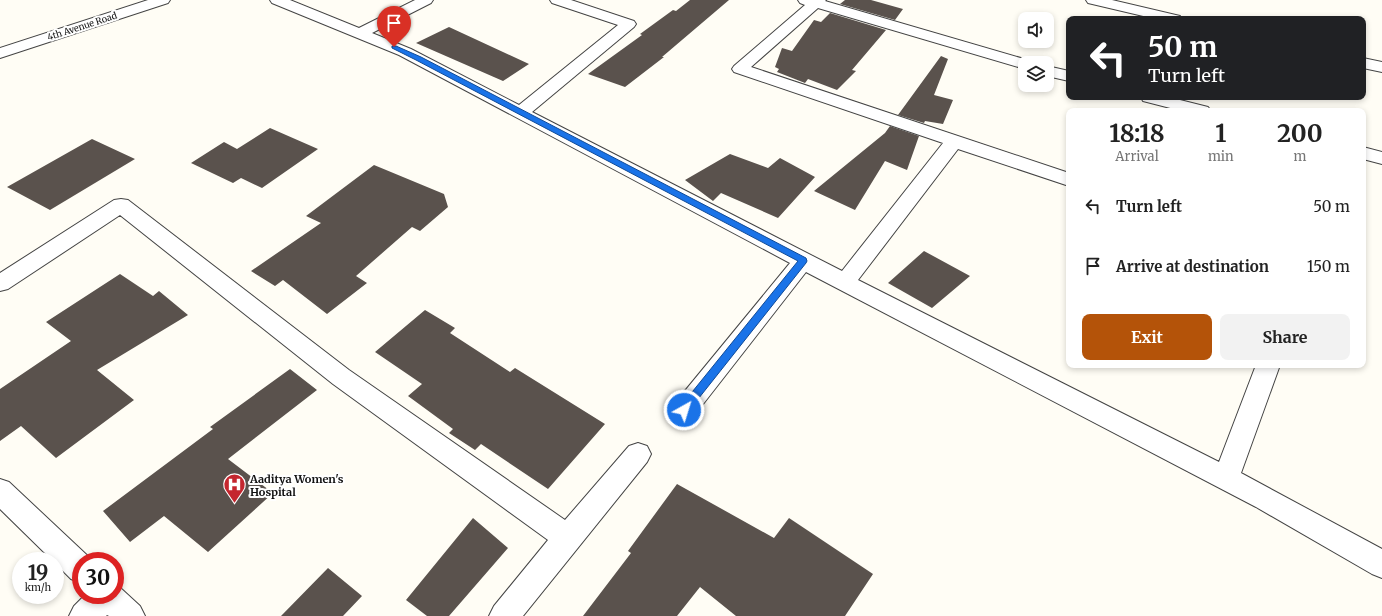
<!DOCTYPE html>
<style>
:root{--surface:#fff;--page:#f2f2f2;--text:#222;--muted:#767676;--accent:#b45309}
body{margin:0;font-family:Merriweather,serif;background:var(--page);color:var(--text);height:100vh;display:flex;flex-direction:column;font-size:15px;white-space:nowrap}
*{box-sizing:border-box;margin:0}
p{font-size:13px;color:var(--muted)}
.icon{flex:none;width:22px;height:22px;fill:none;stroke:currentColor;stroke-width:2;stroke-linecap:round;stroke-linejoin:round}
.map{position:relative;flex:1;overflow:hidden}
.sheet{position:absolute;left:1066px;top:108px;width:300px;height:260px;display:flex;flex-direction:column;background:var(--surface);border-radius:8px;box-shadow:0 2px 6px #0003}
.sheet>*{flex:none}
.guide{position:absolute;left:1066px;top:16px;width:300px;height:84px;border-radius:8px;box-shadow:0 2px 6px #0003;background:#202124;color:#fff;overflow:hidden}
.controls{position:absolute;left:1018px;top:12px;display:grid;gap:8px}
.controls a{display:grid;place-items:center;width:36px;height:36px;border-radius:8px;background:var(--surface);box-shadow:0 2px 6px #0003;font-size:20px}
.speed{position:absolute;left:12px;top:552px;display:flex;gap:8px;font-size:20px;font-weight:700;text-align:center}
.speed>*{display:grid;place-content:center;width:52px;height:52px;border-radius:50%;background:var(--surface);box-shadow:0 2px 6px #0003;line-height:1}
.speed small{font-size:10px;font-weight:400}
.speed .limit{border:6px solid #d22;background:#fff;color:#111}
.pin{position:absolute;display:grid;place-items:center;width:34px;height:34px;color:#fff;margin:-41px -17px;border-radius:50% 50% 50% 0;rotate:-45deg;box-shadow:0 0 4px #0007}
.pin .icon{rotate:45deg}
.me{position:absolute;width:44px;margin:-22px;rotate:39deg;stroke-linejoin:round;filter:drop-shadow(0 0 3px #0008)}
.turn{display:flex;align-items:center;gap:14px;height:84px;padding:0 16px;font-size:18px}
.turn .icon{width:52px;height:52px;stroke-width:2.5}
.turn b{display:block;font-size:28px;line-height:34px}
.eta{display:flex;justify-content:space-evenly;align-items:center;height:68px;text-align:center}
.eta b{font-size:24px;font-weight:700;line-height:28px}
.button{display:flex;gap:8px;margin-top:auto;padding:8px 16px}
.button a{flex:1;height:46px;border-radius:8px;background:var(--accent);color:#fff;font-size:16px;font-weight:700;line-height:46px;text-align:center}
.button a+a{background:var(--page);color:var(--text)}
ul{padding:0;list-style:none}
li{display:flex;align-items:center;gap:12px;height:60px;padding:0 16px}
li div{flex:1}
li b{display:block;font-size:15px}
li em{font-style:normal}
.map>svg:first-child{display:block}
.building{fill:#5a524d}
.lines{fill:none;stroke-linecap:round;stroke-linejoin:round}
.street-casing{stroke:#444;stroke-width:2}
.street{fill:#fff;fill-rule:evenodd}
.route{fill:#1a73e8;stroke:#114b97}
.labels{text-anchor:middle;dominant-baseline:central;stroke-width:4;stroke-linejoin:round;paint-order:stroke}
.far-street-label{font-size:9px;fill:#111;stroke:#fff}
.poi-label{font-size:11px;font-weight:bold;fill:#111;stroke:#fff;text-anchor:start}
</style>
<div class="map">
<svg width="1382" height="616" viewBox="0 0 1382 616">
<rect width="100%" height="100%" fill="#fffdf5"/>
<path class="building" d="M 690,0 L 729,0 L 662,57 L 664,57 L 625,87 L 588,74 L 642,35 L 640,34 L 673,10 L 676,11 Z
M 845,0 L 871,0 L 903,9 L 895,20 L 840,4 Z
M 830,13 L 886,30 L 852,70 L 856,71 L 837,90 L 808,79 L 805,83 L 777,72 L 779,69 L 775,67 L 782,48 L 792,51 L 814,20 L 821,22 Z
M 449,27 L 529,64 L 503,81 L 416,43 Z
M 941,56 L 948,59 L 934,95 L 953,100 L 943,124 L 925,121 L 924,123 L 898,115 Z
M 890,126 L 919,136 L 907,170 L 885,161 L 855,210 L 814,191 L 885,133 Z
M 270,128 L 318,149 L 262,188 L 241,178 L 233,183 L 191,163 L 224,142 L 237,149 Z
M 92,139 L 135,159 L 50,210 L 7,187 Z
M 730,154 L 768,168 L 780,158 L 815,177 L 778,218 L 721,193 L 713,201 L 685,180 Z
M 374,165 L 444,194 L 448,207 L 420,231 L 412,227 L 356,276 L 367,283 L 327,314 L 283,280 L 275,286 L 251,271 L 321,223 L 306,216 Z
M 924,251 L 970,276 L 932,308 L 888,283 Z
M 120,274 L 153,296 L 159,291 L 188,315 L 97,370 L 134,400 L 56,458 L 21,426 L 0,441 L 0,389 L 71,341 L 46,322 Z
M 425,310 L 455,328 L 450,333 L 510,372 L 515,368 L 605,424 L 548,489 L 481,444 L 475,450 L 449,433 L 453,429 L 408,396 L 422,384 L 375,352 Z
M 290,369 L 317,390 L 228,459 L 273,493 L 208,552 L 164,516 L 130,542 L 103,511 L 213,429 L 210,427 Z
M 677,484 L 774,538 L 789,518 L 873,574 L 845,616 L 736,616 L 700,587 L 677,616 L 583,616 L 631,553 L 628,551 Z
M 473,518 L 508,548 L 449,616 L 427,616 L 406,600 Z
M 328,568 L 362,596 L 343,616 L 281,616 Z"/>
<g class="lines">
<defs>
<path id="street" d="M 148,0 L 170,0 L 168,3 L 0,58 L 0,48 Z
M 270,0 L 290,0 L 359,28 L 415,0 L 433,0 L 431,3 L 372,33 L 411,49 L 519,105 L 618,25 L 552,3 L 550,0 L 571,0 L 634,21 L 636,24 L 634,27 L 532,112 L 842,271 L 943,143 L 734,72 L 732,69 L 734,66 L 805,5 L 800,3 L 798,0 L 826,0 L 825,1 L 1031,61 L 1032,63 L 1025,63 L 1025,69 L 818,8 L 751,67 L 1069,173 L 1069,186 L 958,149 L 858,280 L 1219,462 L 1256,365 L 1280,365 L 1241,473 L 1382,549 L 1382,578 L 1372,574 L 1256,507 L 806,272 L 693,417 L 684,420 L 675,417 L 672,410 L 675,403 L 790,263 L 399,55 L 272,3 Z
M 1086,0 L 1112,0 L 1180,16 L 1182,19 L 1156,19 L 1088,3 Z
M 1363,58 L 1382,62 L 1382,72 L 1363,68 Z
M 1047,66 L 1069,71 L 1069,81 L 1047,76 Z
M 1141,97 L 1168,97 L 1208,107 L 1211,111 L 1182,111 L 1143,101 Z
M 1363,147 L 1382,152 L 1382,164 L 1363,159 Z
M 121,199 L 128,200 L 349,370 L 565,520 L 629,446 L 638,443 L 647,446 L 651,454 L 647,462 L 523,616 L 489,616 L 494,606 L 548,540 L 333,384 L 120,215 L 8,289 L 0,291 L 0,273 L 114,200 Z
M 0,479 L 9,482 L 91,559 L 92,561 L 81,561 L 81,583 L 71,579 L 55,563 L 55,561 L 53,561 L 0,509 Z
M 115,583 L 140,606 L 145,616 L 109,616 L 107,615 L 106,616 L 69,616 L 74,606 L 85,595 L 115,595 Z"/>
</defs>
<use href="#street" class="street-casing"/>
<use href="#street" class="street"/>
</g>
<path class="route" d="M 392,46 L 396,46 L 421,57 L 806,258 L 807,261 L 806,263 L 687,413 L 684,414 L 680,413 L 679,410 L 680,407 L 798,261 L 416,60 L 392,48 Z"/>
<defs>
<symbol id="hospital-pin" viewBox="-11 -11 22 30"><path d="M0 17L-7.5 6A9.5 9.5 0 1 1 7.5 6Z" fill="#c4262e" stroke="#fff"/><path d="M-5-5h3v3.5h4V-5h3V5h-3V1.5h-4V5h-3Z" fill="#fff"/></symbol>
</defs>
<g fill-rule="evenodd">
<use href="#hospital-pin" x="222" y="472" width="25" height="34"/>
</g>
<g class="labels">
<g class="far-street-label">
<text transform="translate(82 26) rotate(-18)">4th Avenue Road</text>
</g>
<g class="poi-label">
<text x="250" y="479">Aaditya Women's<tspan x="250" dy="13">Hospital</tspan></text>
</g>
</g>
</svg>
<div class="controls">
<a><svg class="icon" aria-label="sound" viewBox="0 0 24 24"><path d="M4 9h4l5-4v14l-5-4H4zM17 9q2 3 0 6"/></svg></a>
<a><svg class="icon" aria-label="layers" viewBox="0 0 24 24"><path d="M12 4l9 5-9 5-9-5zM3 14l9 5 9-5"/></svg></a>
</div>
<div class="speed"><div>19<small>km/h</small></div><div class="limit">30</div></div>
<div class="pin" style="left:394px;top:47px;background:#d93025"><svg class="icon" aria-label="arrive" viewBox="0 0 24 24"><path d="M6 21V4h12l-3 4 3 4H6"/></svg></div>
<svg class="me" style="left:684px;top:410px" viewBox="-20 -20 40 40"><circle r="17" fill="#1a73e8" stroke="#fff" stroke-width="3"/><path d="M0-11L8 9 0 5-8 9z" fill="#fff"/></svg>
<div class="guide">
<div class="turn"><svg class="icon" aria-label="left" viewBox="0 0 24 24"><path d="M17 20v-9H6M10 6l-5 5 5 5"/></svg><div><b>50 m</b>Turn left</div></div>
</div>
<section class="sheet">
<div class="eta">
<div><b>18:18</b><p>Arrival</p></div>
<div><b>1</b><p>min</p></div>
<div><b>200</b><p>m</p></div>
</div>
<ul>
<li><svg class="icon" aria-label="left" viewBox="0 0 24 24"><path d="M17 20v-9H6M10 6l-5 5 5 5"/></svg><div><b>Turn left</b></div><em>50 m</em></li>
<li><svg class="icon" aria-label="arrive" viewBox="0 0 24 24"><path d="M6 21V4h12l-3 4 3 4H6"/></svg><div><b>Arrive at destination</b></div><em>150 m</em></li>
</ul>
<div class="button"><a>Exit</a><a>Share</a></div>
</section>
</div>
